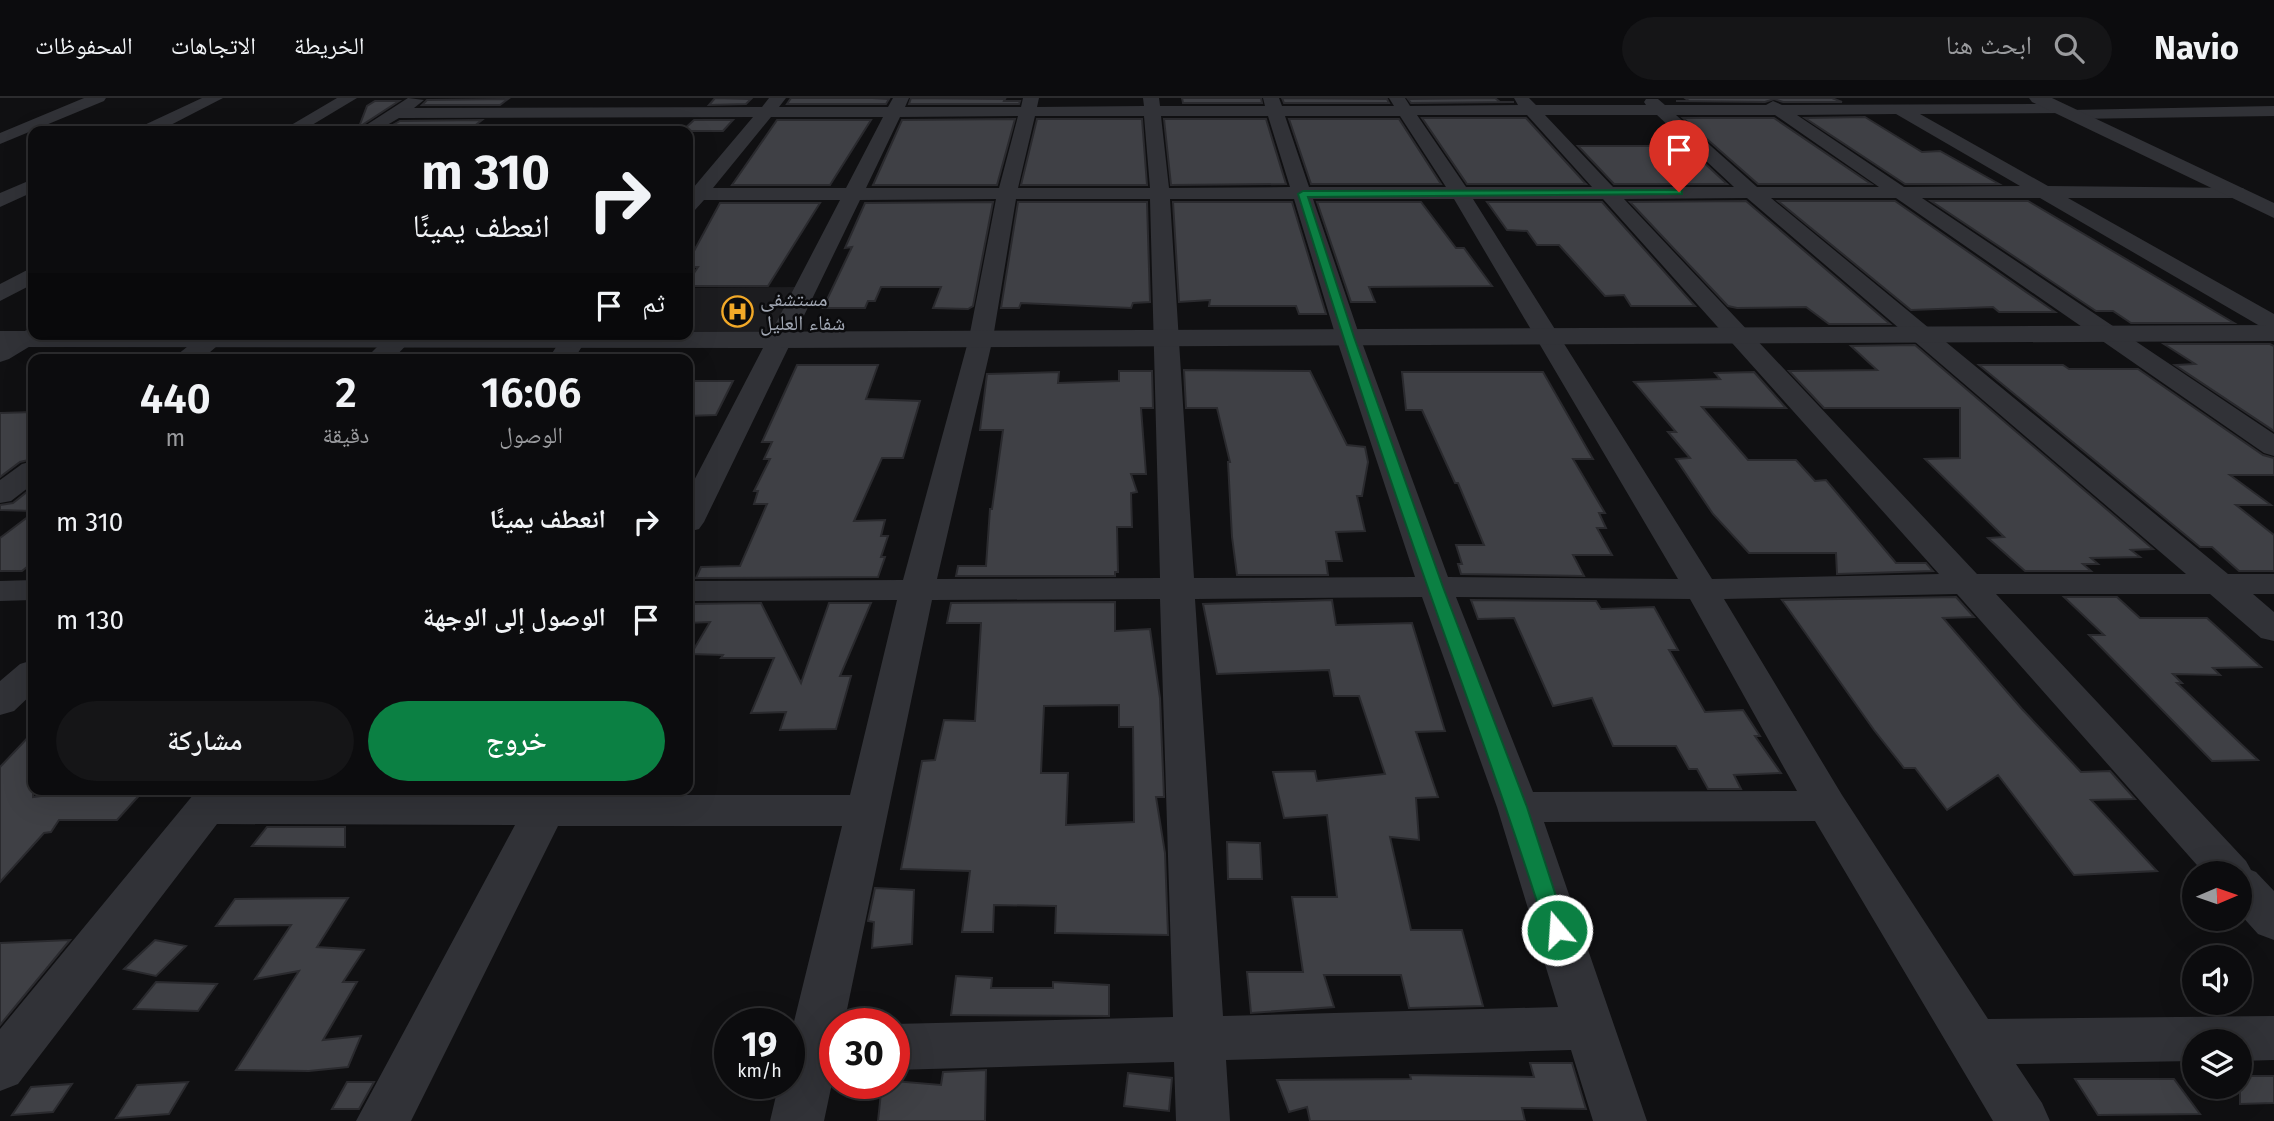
<!DOCTYPE html>
<html lang="ar">
<meta charset="utf-8">
<style>
:root{--surface:#0c0c0e;--page:#151517;--text:#f1f3f6;--muted:#9a9b9e;--line:#2c2c2e;--accent:#0b8043}
body{margin:0;font-family:"Fira Sans","Noto Naskh Arabic",sans-serif;background:var(--page);color:var(--text);direction:rtl;height:100vh;display:flex;flex-direction:column;font-size:26px;white-space:nowrap}
*{box-sizing:border-box;margin:0}
p{font-size:23px;color:var(--muted)}
.icon{flex:none;width:38px;height:38px;fill:none;stroke:currentColor;stroke-width:2;stroke-linecap:round;stroke-linejoin:round}
.map{position:relative;flex:1;overflow:hidden;direction:ltr}
.details{position:absolute;left:28px;top:256px;width:665px;height:441px;display:flex;flex-direction:column;background:var(--surface);border-radius:14px;box-shadow:0 7px 28px #0002,0 0 0 2px var(--line);direction:rtl}
.details>*{flex:none}
.hud{position:absolute;left:28px;top:28px;width:665px;height:214px;border-radius:14px;box-shadow:0 7px 28px #0002,0 0 0 2px var(--line);direction:rtl;background:#0c0c0e;color:var(--text);overflow:hidden}
.needle{width:46px;rotate:88deg}
.buttons{position:absolute;left:2182px;top:763px;display:grid;gap:14px}
.buttons a{display:grid;place-items:center;width:70px;height:70px;border-radius:50%;background:var(--surface);box-shadow:0 7px 28px #0002,0 0 0 2px var(--line);font-size:35px}
.speed{position:absolute;left:714px;top:910px;display:flex;gap:14px;font-size:35px;font-weight:700;text-align:center}
.speed>*{display:grid;place-content:center;width:91px;height:91px;border-radius:50%;background:var(--surface);box-shadow:0 7px 28px #0002,0 0 0 2px var(--line);line-height:1}
.speed small{font-size:18px;font-weight:400}
.speed .limit{border:10px solid #d22;background:#fff;color:#111}
.pin{position:absolute;display:grid;place-items:center;width:60px;height:60px;color:#fff;margin:-72px -30px;border-radius:50% 50% 50% 0;rotate:-45deg;box-shadow:0 0 7px #0007}
.pin .icon{rotate:45deg}
.me{position:absolute;width:77px;margin:-38px;rotate:342deg;stroke-linejoin:round;filter:drop-shadow(0 0 5px #0008)}
.turn{display:flex;align-items:center;gap:24px;height:147px;padding:0 28px;font-size:32px}
.turn .icon{width:91px;height:91px;stroke-width:2.5}
.turn b{display:block;font-size:49px;line-height:60px}
.then{display:flex;align-items:center;height:66px;padding:0 28px;background:#0003;gap:14px;font-size:26px}
.eta{display:flex;justify-content:space-evenly;align-items:center;height:119px;text-align:center}
.eta b{font-size:42px;font-weight:600;line-height:49px}
.action{display:flex;gap:14px;margin-top:auto;padding:14px 28px}
.action a{flex:1;height:80px;border-radius:42px;background:var(--accent);color:#fff;font-size:28px;font-weight:600;line-height:80px;text-align:center}
.action a+a{background:var(--page);color:var(--text)}
ul{padding:0;list-style:none}
li{display:flex;align-items:center;gap:21px;height:98px;padding:0 28px}
li div{flex:1}
li b{display:block;font-size:26px}
li em{font-style:normal}
header{display:flex;align-items:center;gap:42px;box-sizing:border-box;height:98px;padding:0 35px;background:var(--surface);border-bottom:2px solid var(--line)}
header strong{font-size:33px}
nav{display:flex;gap:38px;margin-inline-start:auto;font-size:24px}
.search{width:490px;height:63px;background:var(--page);display:flex;align-items:center;gap:18px;box-sizing:border-box;padding:0 24px;border-radius:38px;color:var(--muted);font-size:26px}
.map>svg:first-child{display:block}
.built{fill:#1c1c1f}
.building{fill:#3f4045;stroke:#2a2a2e;stroke-width:2;fill-rule:evenodd}
.lines{fill:none;stroke-linecap:round;stroke-linejoin:round}
.minor{fill:#313237;fill-rule:evenodd}
.tertiary{fill:#313237;fill-rule:evenodd}
.route{fill:#0b8043;stroke:#07532c;stroke-width:2}
.labels{text-anchor:middle;dominant-baseline:central;stroke-width:5;stroke-linejoin:round;paint-order:stroke}
.far-poi-label{font-size:21px;fill:#a1a7b3;stroke:#0b0b0d;text-anchor:start}
</style>
<header>
<strong>Navio</strong>
<div class="search"><svg class="icon" aria-label="search" viewBox="0 0 24 24"><circle cx="10" cy="10" r="6"/><path d="M15 15l6 6"/></svg>ابحث هنا</div>
<nav><a>الخريطة</a><a>الاتجاهات</a><a>المحفوظات</a></nav>
</header>
<div class="map">
<svg width="2274" height="1023" viewBox="0 0 2274 1023">
<rect width="100%" height="100%" fill="#101012"/>
<path class="built" d="M 798,189 L 773,238 L 688,236 L 688,190 Z"/>
<path class="building" d="M 715,0 L 751,1 L 746,6 L 709,7 Z
M 791,0 L 873,0 L 889,1 L 886,6 L 787,6 Z
M 911,0 L 1005,1 L 1004,3 L 1020,3 L 1019,6 L 909,6 Z
M 1182,0 L 1261,0 L 1262,5 L 1183,5 Z
M 1282,0 L 1387,1 L 1389,5 L 1284,5 Z
M 1495,0 L 1500,4 L 1514,4 L 1411,5 L 1408,1 Z
M 1685,0 L 1832,0 L 1842,4 L 1783,4 L 1774,1 L 1765,4 L 1676,3 L 1689,3 Z
M 508,1 L 500,7 L 422,7 L 427,2 Z
M 375,3 L 399,3 L 359,29 L 367,8 Z
M 1865,19 L 1922,54 L 1940,53 L 1999,86 L 1905,86 L 1805,20 Z
M 1422,20 L 1526,20 L 1586,86 L 1467,86 Z
M 1683,20 L 1774,20 L 1871,86 L 1758,86 Z
M 1015,21 L 997,87 L 873,87 L 902,22 Z
M 1037,21 L 1142,21 L 1147,87 L 1021,87 Z
M 1164,21 L 1266,21 L 1286,86 L 1171,87 Z
M 1289,21 L 1399,21 L 1441,86 L 1311,86 Z
M 482,22 L 468,33 L 382,33 L 400,23 Z
M 694,22 L 733,22 L 723,33 L 682,33 Z
M 777,22 L 871,22 L 830,87 L 732,87 Z
M 1578,48 L 1686,48 L 1727,86 L 1614,86 Z
M 1746,103 L 1890,226 L 1829,226 L 1806,209 L 1737,210 L 1728,208 L 1630,104 Z
M 1778,103 L 1895,103 L 2055,214 L 1999,214 L 1993,209 L 1911,212 Z
M 1931,103 L 2028,103 L 2234,225 L 2131,225 L 2113,213 L 2096,213 Z
M 993,104 L 973,208 L 968,211 L 933,210 L 941,189 L 881,189 L 875,203 L 868,203 L 865,210 L 823,210 L 852,149 L 845,150 L 865,105 Z
M 1018,104 L 1147,104 L 1150,204 L 1133,205 L 1131,210 L 1021,205 L 1019,210 L 1001,210 Z
M 1173,104 L 1292,104 L 1326,216 L 1299,216 L 1296,208 L 1209,208 L 1210,202 L 1179,204 Z
M 1317,104 L 1421,104 L 1456,150 L 1464,150 L 1492,188 L 1369,189 L 1375,204 L 1351,204 Z
M 1487,104 L 1602,104 L 1695,208 L 1631,208 L 1624,197 L 1605,198 L 1559,147 L 1537,147 L 1527,133 L 1507,132 Z
M 720,105 L 820,105 L 768,188 L 688,188 L 688,184 L 698,169 L 688,169 L 688,164 Z
M 2164,246 L 2270,246 L 2274,248 L 2274,333 L 2175,267 L 2195,266 Z
M 1915,247 L 2153,451 L 2131,452 L 2140,459 L 2091,460 L 2098,466 L 2083,466 L 2091,473 L 2025,473 L 1988,440 L 2004,439 L 1925,361 L 1960,360 L 1960,310 L 1824,310 L 1789,273 L 1877,272 L 1851,248 Z
M 797,267 L 878,267 L 866,301 L 920,303 L 903,360 L 882,360 L 854,423 L 885,422 L 881,438 L 888,438 L 881,459 L 885,459 L 878,479 L 696,480 L 701,469 L 740,468 L 767,406 L 754,406 L 758,393 L 754,393 L 770,361 L 764,361 L 772,344 L 762,344 Z
M 1979,267 L 2063,267 L 2069,271 L 2138,271 L 2263,357 L 2274,360 L 2274,377 L 2230,377 L 2271,407 L 2236,407 L 2274,437 L 2274,473 L 2239,473 L 2212,449 L 2200,449 Z
M 1184,272 L 1310,273 L 1347,347 L 1365,349 L 1368,364 L 1362,398 L 1357,398 L 1365,433 L 1336,434 L 1342,463 L 1326,463 L 1328,477 L 1237,477 L 1232,439 L 1228,364 L 1230,364 L 1217,310 L 1186,310 Z
M 1119,273 L 1152,273 L 1153,310 L 1141,310 L 1146,376 L 1131,376 L 1137,394 L 1131,395 L 1132,429 L 1117,429 L 1118,474 L 1115,474 L 1115,478 L 956,478 L 958,468 L 986,468 L 990,411 L 992,411 L 1003,332 L 980,332 L 987,276 L 1059,274 L 1058,285 L 1119,283 Z
M 1402,274 L 1543,274 L 1593,361 L 1573,361 L 1605,415 L 1599,415 L 1606,430 L 1597,430 L 1612,457 L 1573,457 L 1584,478 L 1461,476 L 1458,466 L 1462,466 L 1456,447 L 1484,447 L 1458,385 L 1455,385 L 1422,312 L 1406,312 Z
M 1754,274 L 1786,310 L 1702,309 L 1748,362 L 1796,362 L 1815,383 L 1826,382 L 1896,465 L 1926,465 L 1933,473 L 1837,476 L 1836,455 L 1749,455 L 1713,416 L 1676,361 L 1690,360 L 1668,334 L 1676,334 L 1634,284 L 1720,281 L 1715,275 Z
M 688,283 L 733,283 L 716,317 L 688,318 Z
M 33,314 L 33,361 L 20,364 L 0,379 L 0,315 Z
M 33,389 L 33,413 L 0,412 L 0,407 L 13,405 Z
M 33,415 L 33,464 L 22,473 L 0,473 L 0,440 Z
M 1956,499 L 1974,519 L 1943,520 L 2022,611 L 2081,674 L 2110,673 L 2135,701 L 2091,702 L 2157,773 L 2074,777 L 1998,677 L 1947,712 L 1915,670 L 1904,670 L 1874,632 L 1782,502 Z
M 2064,499 L 2117,499 L 2140,520 L 2207,520 L 2261,569 L 2213,570 L 2220,577 L 2173,576 L 2182,585 L 2177,585 L 2258,662 L 2212,663 L 2089,537 L 2104,537 Z
M 1332,502 L 1336,527 L 1412,525 L 1445,633 L 1416,634 L 1438,699 L 1416,700 L 1419,742 L 1390,739 L 1411,832 L 1462,832 L 1483,908 L 1409,910 L 1401,877 L 1324,877 L 1334,909 L 1251,915 L 1247,874 L 1303,874 L 1292,799 L 1337,799 L 1327,717 L 1284,720 L 1273,674 L 1315,673 L 1317,683 L 1385,676 L 1359,598 L 1334,598 L 1329,572 L 1217,576 L 1203,506 Z
M 1471,502 L 1596,503 L 1601,511 L 1654,509 L 1678,552 L 1669,552 L 1705,614 L 1743,612 L 1760,638 L 1755,638 L 1781,675 L 1734,677 L 1741,691 L 1708,691 L 1697,671 L 1689,671 L 1676,648 L 1613,648 L 1592,600 L 1553,608 L 1514,520 L 1478,521 Z
M 1115,504 L 1115,533 L 1150,531 L 1160,600 L 1164,699 L 1156,699 L 1165,755 L 1168,837 L 1055,835 L 1056,808 L 994,807 L 993,834 L 962,834 L 970,773 L 901,771 L 922,663 L 935,662 L 944,622 L 975,623 L 981,525 L 947,525 L 951,505 ZM 1119,607 L 1119,629 L 1133,629 L 1134,724 L 1066,727 L 1068,675 L 1041,675 L 1044,608 Z
M 761,505 L 801,585 L 829,505 L 871,505 L 840,578 L 851,578 L 836,631 L 780,632 L 786,614 L 751,615 L 774,560 L 721,560 L 723,557 L 691,556 L 710,524 L 688,525 L 688,506 Z
M 33,634 L 33,699 L 94,691 L 145,691 L 117,722 L 59,722 L 51,734 L 44,735 L 0,784 L 0,669 Z
M 267,729 L 345,729 L 345,749 L 252,748 Z
M 1227,744 L 1260,745 L 1262,781 L 1228,781 Z
M 875,790 L 914,792 L 912,846 L 872,850 L 874,824 L 868,823 Z
M 348,800 L 317,849 L 364,852 L 343,884 L 357,884 L 323,942 L 361,938 L 348,969 L 309,973 L 236,972 L 299,873 L 255,881 L 291,827 L 216,828 L 235,801 Z
M 70,842 L 0,927 L 0,845 Z
M 155,842 L 186,848 L 156,878 L 124,871 Z
M 956,878 L 992,880 L 991,890 L 1053,890 L 1053,884 L 1109,887 L 1109,918 L 951,917 Z
M 156,884 L 217,886 L 198,913 L 134,911 Z
M 1530,965 L 1572,965 L 1586,1011 L 1522,1010 L 1525,1023 L 1310,1023 L 1307,1009 L 1289,1014 L 1277,982 L 1411,981 L 1410,977 L 1534,979 Z
M 986,972 L 985,1023 L 878,1023 L 882,985 L 894,985 L 894,983 L 941,987 L 943,974 Z
M 1128,975 L 1172,980 L 1169,1013 L 1124,1008 Z
M 2240,978 L 2274,978 L 2274,1005 L 2240,1006 Z
M 2075,981 L 2174,981 L 2200,1016 L 2098,1017 Z
M 188,984 L 169,1016 L 116,1020 L 137,987 Z
M 347,984 L 374,984 L 359,1011 L 332,1011 Z
M 72,986 L 53,1014 L 12,1017 L 31,989 Z"/>
<g class="lines">
<path class="minor" d="M 84,0 L 106,0 L 104,3 L 0,46 L 0,35 Z
M 202,0 L 223,0 L 159,33 L 137,33 L 140,29 Z
M 337,0 L 357,0 L 302,33 L 281,33 Z
M 408,0 L 424,2 L 414,10 L 762,9 L 769,0 L 786,0 L 779,9 L 888,9 L 893,0 L 909,0 L 905,9 L 1021,9 L 1023,0 L 1039,0 L 1037,9 L 1144,8 L 1143,0 L 1159,0 L 1160,8 L 1265,8 L 1263,0 L 1279,0 L 1282,8 L 1394,8 L 1389,0 L 1405,0 L 1410,8 L 1518,7 L 1514,0 L 1529,0 L 1536,7 L 1646,7 L 1644,4 L 1646,1 L 1658,1 L 1665,7 L 1766,7 L 1773,3 L 1782,7 L 2062,6 L 2068,8 L 2070,12 L 2274,8 L 2274,18 L 2073,21 L 2067,20 L 2065,15 L 1920,16 L 2048,88 L 2243,90 L 2246,94 L 2243,98 L 2236,100 L 2068,100 L 2274,216 L 2274,233 L 2265,231 L 2040,100 L 1922,100 L 2274,336 L 2274,358 L 2264,355 L 1896,100 L 1771,100 L 2228,476 L 2274,476 L 2274,496 L 2253,496 L 2274,514 L 2274,543 L 2261,540 L 2210,496 L 1996,496 L 2246,763 L 2251,772 L 2256,774 L 2274,793 L 2274,842 L 2258,836 L 2240,816 L 2240,775 L 2204,775 L 1957,496 L 1724,501 L 1842,697 L 1988,921 L 2274,918 L 2274,962 L 2240,963 L 2240,943 L 2194,943 L 2194,963 L 2016,966 L 2042,1005 L 2050,1023 L 1993,1023 L 1815,723 L 1544,724 L 1647,1023 L 1593,1023 L 1571,952 L 1226,962 L 1230,1023 L 1176,1023 L 1174,964 L 894,972 L 894,926 L 1173,919 L 1160,501 L 932,502 L 844,926 L 835,926 L 835,971 L 824,1023 L 770,1023 L 779,985 L 789,985 L 789,944 L 842,728 L 558,728 L 411,1023 L 356,1023 L 515,727 L 217,726 L 18,986 L 0,993 L 0,931 L 198,691 L 238,691 L 239,696 L 532,696 L 535,691 L 573,691 L 574,697 L 850,697 L 897,502 L 688,503 L 688,483 L 903,482 L 969,240 L 996,101 L 860,102 L 704,424 L 699,431 L 688,434 L 688,394 L 840,102 L 704,102 L 695,112 L 688,114 L 688,90 L 693,90 L 753,19 L 399,20 L 377,33 L 357,33 ZM 1896,16 L 2020,88 L 1904,89 L 1797,17 ZM 1417,17 L 1527,17 L 1592,89 L 1466,89 ZM 1545,17 L 1657,17 L 1734,89 L 1613,89 ZM 1676,17 L 1775,17 L 1879,89 L 1757,89 ZM 1018,18 L 999,90 L 866,90 L 900,19 ZM 1035,18 L 1144,18 L 1150,90 L 1018,90 ZM 1161,18 L 1268,18 L 1290,89 L 1169,90 ZM 1285,18 L 1400,18 L 1446,89 L 1309,89 ZM 771,19 L 883,19 L 846,90 L 713,90 ZM 1747,100 L 2186,476 L 1977,476 L 1624,101 ZM 1016,101 L 1150,101 L 1160,480 L 937,481 L 993,240 ZM 1170,101 L 1294,101 L 1336,239 L 1415,479 L 1194,480 ZM 1313,101 L 1454,101 L 1678,481 L 1448,479 L 1360,239 ZM 1473,101 L 1603,101 L 1939,476 L 1712,481 ZM 1422,499 L 1497,709 L 1558,909 L 1223,918 L 1195,501 ZM 1456,499 L 1690,501 L 1797,693 L 1533,694 Z
M 33,81 L 33,94 L 0,109 L 0,95 Z
M 33,169 L 33,186 L 0,203 L 0,186 Z
M 33,229 L 33,236 L 45,236 L 42,241 L 9,261 L 0,264 L 0,245 Z
M 203,236 L 231,236 L 202,261 L 172,261 Z
M 390,236 L 417,236 L 393,261 L 365,261 Z
M 565,236 L 590,236 L 574,261 L 548,261 Z
M 33,363 L 33,386 L 11,403 L 0,405 L 0,382 L 22,366 Z
M 33,482 L 33,502 L 0,503 L 0,483 Z
M 33,562 L 33,595 L 14,613 L 0,617 L 0,583 L 20,566 Z"/>
<path class="tertiary" d="M 2029,0 L 2052,0 L 2274,105 L 2274,120 L 2032,4 Z
M 2274,227 L 2274,243 L 780,250 L 0,249 L 0,233 L 33,233 L 33,236 L 688,236 L 688,234 Z"/>
</g>
<path class="route" d="M 1679,92 L 1682,92 L 1682,96 L 1308,99 L 1354,239 L 1443,489 L 1527,709 L 1567,832 L 1564,838 L 1557,840 L 1549,838 L 1546,832 C 1510,716 1468,604 1428,490 C 1382,360 1339,228 1298,96 L 1303,93 Z"/>
<defs>
<symbol id="hospital-ring" viewBox="-11 -11 22 22"><circle r="9.5" fill="#0b0b0d" stroke="#f2a928" stroke-width="1.5"/><path d="M-5-5h3v3.5h4V-5h3V5h-3V1.5h-4V5h-3Z" fill="#f2a928"/></symbol>
</defs>
<g fill-rule="evenodd">
<use href="#hospital-ring" x="720" y="196" width="35" height="35"/>
</g>
<g class="labels">
<g class="far-poi-label">
<text x="760" y="201">مستشفى<tspan x="760" dy="24">شفاء العليل</tspan></text>
</g>
</g>
</svg>
<div class="buttons">
<a><svg class="needle" viewBox="-14 -14 28 28"><path d="M0-13l5 13h-10z" fill="#e53935"/><path d="M0 13l5-13h-10z" fill="#9a9b9e"/></svg></a>
<a><svg class="icon" aria-label="sound" viewBox="0 0 24 24"><path d="M4 9h4l5-4v14l-5-4H4zM17 9q2 3 0 6"/></svg></a>
<a><svg class="icon" aria-label="layers" viewBox="0 0 24 24"><path d="M12 4l9 5-9 5-9-5zM3 14l9 5 9-5"/></svg></a>
</div>
<div class="speed"><div>19<small>km/h</small></div><div class="limit">30</div></div>
<div class="pin" style="left:1679px;top:94px;background:#d93025"><svg class="icon" aria-label="arrive" viewBox="0 0 24 24"><path d="M6 21V4h12l-3 4 3 4H6"/></svg></div>
<svg class="me" style="left:1557px;top:832px" viewBox="-20 -20 40 40"><circle r="17" fill="#0b8043" stroke="#fff" stroke-width="3"/><path d="M0-11L8 9 0 5-8 9z" fill="#fff"/></svg>
<div class="hud">
<div class="turn"><svg class="icon" aria-label="right" viewBox="0 0 24 24"><path d="M7 20v-9h11M14 6l5 5-5 5"/></svg><div><b>310 m</b>انعطف يمينًا</div></div>
<div class="then">ثم<svg class="icon" aria-label="arrive" viewBox="0 0 24 24"><path d="M6 21V4h12l-3 4 3 4H6"/></svg></div>
</div>
<section class="details">
<div class="eta">
<div><b>16:06</b><p>الوصول</p></div>
<div><b>2</b><p>دقيقة</p></div>
<div><b>440</b><p>m</p></div>
</div>
<ul>
<li><svg class="icon" aria-label="right" viewBox="0 0 24 24"><path d="M7 20v-9h11M14 6l5 5-5 5"/></svg><div><b>انعطف يمينًا</b></div><em>310 m</em></li>
<li><svg class="icon" aria-label="arrive" viewBox="0 0 24 24"><path d="M6 21V4h12l-3 4 3 4H6"/></svg><div><b>الوصول إلى الوجهة</b></div><em>130 m</em></li>
</ul>
<div class="action"><a>خروج</a><a>مشاركة</a></div>
</section>
</div>
